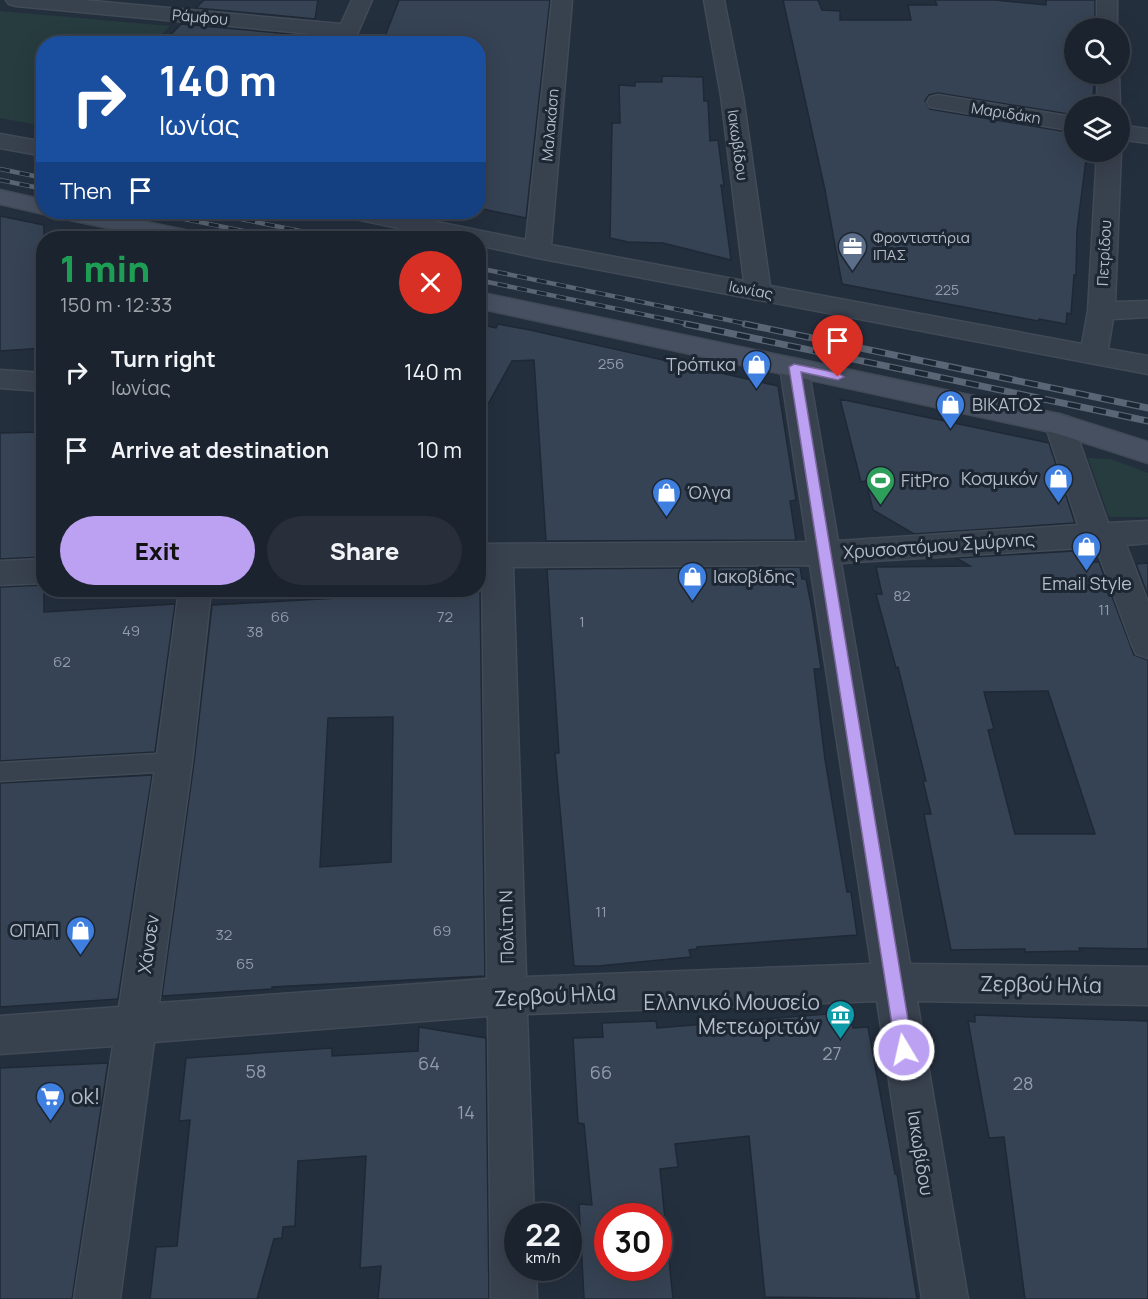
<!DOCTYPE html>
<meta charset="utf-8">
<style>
:root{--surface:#1b232e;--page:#282f3a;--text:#f1f3f6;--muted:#a0a4aa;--line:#39404a;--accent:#bca0f2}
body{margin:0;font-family:Manrope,sans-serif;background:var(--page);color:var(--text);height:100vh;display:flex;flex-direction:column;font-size:22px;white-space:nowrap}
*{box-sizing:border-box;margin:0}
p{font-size:20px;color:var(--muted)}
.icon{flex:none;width:33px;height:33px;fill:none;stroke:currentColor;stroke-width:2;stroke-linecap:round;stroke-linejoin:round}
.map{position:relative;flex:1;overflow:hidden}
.side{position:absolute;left:36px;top:231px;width:450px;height:366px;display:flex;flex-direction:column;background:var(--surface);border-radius:24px;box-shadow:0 6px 24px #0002,0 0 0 2px var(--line)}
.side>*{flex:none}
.top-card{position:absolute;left:36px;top:36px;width:450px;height:183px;border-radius:24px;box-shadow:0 6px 24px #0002,0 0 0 2px var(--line);background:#1a4fa0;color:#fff;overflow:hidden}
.controls{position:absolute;left:1064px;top:18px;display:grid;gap:12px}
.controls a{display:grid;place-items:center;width:66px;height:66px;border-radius:50%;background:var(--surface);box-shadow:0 6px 24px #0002,0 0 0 2px var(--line);font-size:30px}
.speed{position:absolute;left:504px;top:1203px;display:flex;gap:12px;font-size:30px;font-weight:700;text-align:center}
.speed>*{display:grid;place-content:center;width:78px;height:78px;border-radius:50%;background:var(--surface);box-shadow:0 6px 24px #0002,0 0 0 2px var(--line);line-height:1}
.speed small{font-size:15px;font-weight:400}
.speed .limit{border:9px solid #d22;background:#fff;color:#111}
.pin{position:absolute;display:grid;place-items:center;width:51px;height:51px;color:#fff;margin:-62px -26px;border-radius:50% 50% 50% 0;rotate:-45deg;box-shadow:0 0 6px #0007}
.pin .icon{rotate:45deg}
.me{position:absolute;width:66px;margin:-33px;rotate:351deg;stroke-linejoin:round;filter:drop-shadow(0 0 4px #0008)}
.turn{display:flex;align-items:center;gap:21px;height:126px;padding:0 24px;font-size:27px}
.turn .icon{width:78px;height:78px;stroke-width:2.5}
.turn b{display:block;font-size:42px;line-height:51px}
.then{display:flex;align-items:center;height:57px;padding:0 24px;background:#0003;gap:12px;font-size:22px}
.round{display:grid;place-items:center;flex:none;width:63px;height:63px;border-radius:32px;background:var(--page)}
.summary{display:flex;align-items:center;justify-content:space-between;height:102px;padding:0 24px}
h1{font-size:36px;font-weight:800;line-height:45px;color:#1e9e55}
.action{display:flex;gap:12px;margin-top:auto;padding:12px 24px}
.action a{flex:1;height:69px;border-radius:36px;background:var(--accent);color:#111;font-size:24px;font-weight:800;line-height:69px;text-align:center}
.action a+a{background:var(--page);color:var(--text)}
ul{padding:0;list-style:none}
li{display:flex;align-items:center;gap:18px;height:78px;padding:0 24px}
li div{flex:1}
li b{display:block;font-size:22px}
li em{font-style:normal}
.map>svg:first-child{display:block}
.green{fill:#263c3f}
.building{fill:#364354;stroke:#1f2835;stroke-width:1.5;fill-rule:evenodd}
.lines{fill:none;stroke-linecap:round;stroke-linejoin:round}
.lane-casing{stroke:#414a57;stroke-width:3}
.street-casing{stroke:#414a57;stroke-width:3}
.secondary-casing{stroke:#414a57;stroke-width:3}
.lane{fill:#38414e;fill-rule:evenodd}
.street{fill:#38414e;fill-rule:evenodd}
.secondary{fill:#465061;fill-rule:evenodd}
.rail-far1-casing{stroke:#5a6575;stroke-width:4.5}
.rail-casing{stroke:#5a6575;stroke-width:7}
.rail-far1{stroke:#1d2633;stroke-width:3;stroke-dasharray:10;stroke-linecap:butt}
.rail{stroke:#1d2633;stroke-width:4.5;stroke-dasharray:13;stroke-linecap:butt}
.route{fill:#bca0f2;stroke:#7a689d;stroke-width:1.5}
.labels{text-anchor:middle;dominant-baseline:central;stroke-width:6;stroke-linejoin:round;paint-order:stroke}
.far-number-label{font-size:14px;fill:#929caa}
.far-street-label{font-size:15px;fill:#b4bcc9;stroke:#1d2633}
.far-poi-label{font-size:15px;fill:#b4bcc9;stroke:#1d2633;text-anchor:start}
.number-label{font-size:15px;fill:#929caa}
.poi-label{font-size:18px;fill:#b4bcc9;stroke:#1d2633;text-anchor:start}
.street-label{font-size:18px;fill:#b4bcc9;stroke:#1d2633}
.near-number-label{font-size:18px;fill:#929caa}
.near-street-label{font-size:21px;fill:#b4bcc9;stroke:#1d2633}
.near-poi-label{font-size:21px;fill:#b4bcc9;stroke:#1d2633;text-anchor:end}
</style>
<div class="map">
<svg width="1148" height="1299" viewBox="0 0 1148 1299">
<rect width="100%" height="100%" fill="#242f3e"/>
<path class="green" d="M 0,11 L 170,26 L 153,43 L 44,44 L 43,126 L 0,118 Z
M 1088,458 L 1111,459 L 1148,473 L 1148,517 L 1109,517 Z"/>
<path class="building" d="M 204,0 L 318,0 L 315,19 L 196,8 Z
M 399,0 L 550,0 L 526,218 L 478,208 L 478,44 L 382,44 Z
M 783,0 L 818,0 L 822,10 L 840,11 L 840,20 L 911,20 L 908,5 L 937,5 L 935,0 L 995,0 L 1046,5 L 1046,0 L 1095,0 L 1095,28 L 1074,28 L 1074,74 L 1095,74 L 1092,106 L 1074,106 L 1074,115 L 938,93 L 929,95 L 925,101 L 930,109 L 1074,133 L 1074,152 L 1087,152 L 1077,230 L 1076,275 L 1074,275 L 1071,314 L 1067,313 L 1066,324 L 1039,319 L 1038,321 L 842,284 L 825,190 Z
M 181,24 L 312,36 L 311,44 L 162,44 Z
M 662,76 L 703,77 L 704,101 L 708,101 L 710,141 L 718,140 L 724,186 L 721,185 L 731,260 L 663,243 L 628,242 L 610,238 L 612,123 L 620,123 L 619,85 L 635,86 L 635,82 L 662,82 Z
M 0,216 L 44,225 L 44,348 L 0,351 Z
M 478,324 L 496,328 L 498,324 L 530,330 L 778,386 L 796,500 L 790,501 L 796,540 L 546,541 L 534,360 L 512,361 L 482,415 L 478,413 Z
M 840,399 L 1049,443 L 1075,523 L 914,534 L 873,510 L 866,481 L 861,482 Z
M 44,432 L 44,557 L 0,559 L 0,433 Z
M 1090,550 L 1094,562 L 1099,562 L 1134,655 L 1148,660 L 1148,949 L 1079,948 L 1080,951 L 1025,952 L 1025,949 L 951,950 L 924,814 L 931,814 L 923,781 L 926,781 L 898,667 L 896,668 L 876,594 L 882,594 L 876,567 L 970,566 L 956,558 ZM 1048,691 L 1095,834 L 1015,834 L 988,730 L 994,729 L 984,692 Z
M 1148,563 L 1148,596 L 1136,564 Z
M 800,567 L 802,579 L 806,579 L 812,609 L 821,669 L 814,669 L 825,759 L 847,892 L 851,892 L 857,935 L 697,947 L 697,949 L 689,950 L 691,957 L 598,966 L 574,966 L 555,753 L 559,753 L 547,569 Z
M 44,585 L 44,612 L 175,604 L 155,752 L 0,761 L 0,587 Z
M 480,590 L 485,976 L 272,987 L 272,989 L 162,996 L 194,762 L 212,605 ZM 393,717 L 391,862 L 320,867 L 328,718 Z
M 152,775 L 118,999 L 0,1007 L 0,783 Z
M 851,1012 L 853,1028 L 868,1027 L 895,1174 L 897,1174 L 917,1299 L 765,1297 L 749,1136 L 675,1144 L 678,1167 L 660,1169 L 673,1299 L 584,1299 L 579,1204 L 592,1205 L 584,1124 L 578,1123 L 573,1038 L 603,1037 L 602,1023 L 656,1021 L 657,1028 ZM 608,1216 L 658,1216 L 658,1268 L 608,1268 Z
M 975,1015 L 1148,1021 L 1148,1299 L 1025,1299 L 1004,1137 L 989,1138 L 968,1021 L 975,1022 Z
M 419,1027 L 486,1038 L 489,1299 L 378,1299 L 381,1266 L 360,1268 L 366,1156 L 298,1161 L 295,1226 L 283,1227 L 282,1238 L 274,1239 L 257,1299 L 150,1299 L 156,1247 L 177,1246 L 190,1120 L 179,1121 L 186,1058 L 332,1048 L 332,1056 L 418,1051 Z
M 108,1063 L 72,1299 L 0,1299 L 0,1068 Z"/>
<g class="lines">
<defs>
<path id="lane" d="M 174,753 L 182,755 L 185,762 L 182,769 L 174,771 L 0,781 L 0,763 Z"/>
<path id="street" d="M 6,0 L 82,0 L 341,24 L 352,0 L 372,0 L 353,44 L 332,44 L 335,36 L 16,6 L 9,4 Z
M 552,0 L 572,0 L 551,245 L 744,281 L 721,96 L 704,0 L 724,0 L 743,96 L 770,286 L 1082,344 L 1088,311 L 1097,152 L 1119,152 L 1119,149 L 1121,152 L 1115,302 L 1148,301 L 1148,317 L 1113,319 L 1108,349 L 1148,356 L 1148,374 L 538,258 L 478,245 L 478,238 L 446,238 L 346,217 L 343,212 L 388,212 L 526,240 Z
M 1097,0 L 1117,0 L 1117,28 L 1097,28 Z
M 1097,74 L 1119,74 L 1120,106 L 1119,108 L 1098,106 Z
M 938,95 L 1074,117 L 1074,131 L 930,107 L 927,102 L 930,97 Z
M 1119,125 L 1148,129 L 1148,143 L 1119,139 Z
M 0,134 L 44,142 L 44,156 L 0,148 Z
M 794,358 L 804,361 L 808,367 L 838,541 L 1078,525 L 1045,424 L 1049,417 L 1059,414 L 1069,417 L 1073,424 L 1108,523 L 1148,521 L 1148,543 L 1126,545 L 1148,602 L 1148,658 L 1136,654 L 1132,645 L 1096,547 L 841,563 L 910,964 L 1148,967 L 1148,1005 L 917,1001 L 968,1299 L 922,1299 L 877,1001 L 527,1014 L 534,1216 L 518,1216 L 518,1268 L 536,1268 L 537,1299 L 491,1299 L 488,1016 L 154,1042 L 120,1299 L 74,1299 L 113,1046 L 0,1054 L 0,1016 L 119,1007 L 156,762 L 179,590 L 211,590 L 192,762 L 159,1003 L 487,979 L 482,568 L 478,568 L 478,544 L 807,542 L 780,367 L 784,361 ZM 810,565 L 871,964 L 526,977 L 513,567 Z
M 0,370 L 44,373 L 44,391 L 0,388 Z
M 44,559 L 44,583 L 0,585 L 0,561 Z"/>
<path id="secondary" d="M 0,190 L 44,200 L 44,212 L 98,212 L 199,233 L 203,238 L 156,238 L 56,217 L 53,212 L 44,214 L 0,204 Z
M 478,292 L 1059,414 L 1148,442 L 1148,463 L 1055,433 L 478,308 Z"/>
</defs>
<use href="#lane" class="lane-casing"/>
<use href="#street" class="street-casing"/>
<use href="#secondary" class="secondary-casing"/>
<use href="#lane" class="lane"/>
<use href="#street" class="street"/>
<use href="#secondary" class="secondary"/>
<defs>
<path id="rail-far1" d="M 0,169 L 44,178
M 0,180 L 44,189
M 150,212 L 278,238
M 206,212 L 335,238
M 478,268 L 752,325
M 478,280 L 694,325"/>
<path id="rail" d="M 686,324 L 1148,421
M 745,324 L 1148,408"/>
</defs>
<use href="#rail-far1" class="rail-far1-casing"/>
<use href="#rail" class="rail-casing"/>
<use href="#rail-far1" class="rail-far1"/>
<use href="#rail" class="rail"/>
</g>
<path class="route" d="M 794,364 L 838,373 L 844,377 L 838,380 L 801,372 L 913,1050 L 910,1055 L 904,1058 L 898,1055 L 896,1050 L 789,367 Z"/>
<defs>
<symbol id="office-pin" viewBox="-11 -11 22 30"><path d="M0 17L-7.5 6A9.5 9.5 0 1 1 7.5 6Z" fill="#5c6f8a" stroke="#1d2633"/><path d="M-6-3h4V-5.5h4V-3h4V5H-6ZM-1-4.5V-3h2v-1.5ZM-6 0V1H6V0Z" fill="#fff"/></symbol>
<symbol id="shop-pin" viewBox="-11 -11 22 30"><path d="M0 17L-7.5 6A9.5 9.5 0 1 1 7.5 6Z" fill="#3f7fe0" stroke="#1d2633"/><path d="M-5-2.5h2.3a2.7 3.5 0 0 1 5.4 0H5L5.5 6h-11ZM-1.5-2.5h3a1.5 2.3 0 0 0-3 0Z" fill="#fff"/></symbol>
<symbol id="stadium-pin" viewBox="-11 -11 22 30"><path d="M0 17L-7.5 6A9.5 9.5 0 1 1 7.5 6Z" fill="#2e9e5b" stroke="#1d2633"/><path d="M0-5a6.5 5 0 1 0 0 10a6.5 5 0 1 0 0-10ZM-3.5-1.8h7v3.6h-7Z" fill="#fff"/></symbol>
<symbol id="museum-pin" viewBox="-11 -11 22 30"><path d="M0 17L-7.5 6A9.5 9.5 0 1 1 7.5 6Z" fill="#0f9aa8" stroke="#1d2633"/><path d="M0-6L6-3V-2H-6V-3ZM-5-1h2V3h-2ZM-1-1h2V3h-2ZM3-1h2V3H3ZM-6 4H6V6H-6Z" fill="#fff"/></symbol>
<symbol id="supermarket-pin" viewBox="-11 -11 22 30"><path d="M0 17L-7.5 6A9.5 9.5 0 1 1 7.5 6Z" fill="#3f7fe0" stroke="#1d2633"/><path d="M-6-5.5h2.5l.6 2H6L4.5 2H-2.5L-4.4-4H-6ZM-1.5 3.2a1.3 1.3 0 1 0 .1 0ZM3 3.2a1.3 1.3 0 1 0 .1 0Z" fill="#fff"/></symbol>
</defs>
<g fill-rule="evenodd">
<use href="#office-pin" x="836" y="230" width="33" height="45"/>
<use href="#shop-pin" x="740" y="348" width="33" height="45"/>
<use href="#shop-pin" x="934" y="388" width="33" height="45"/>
<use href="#shop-pin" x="1042" y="462" width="33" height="45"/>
<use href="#stadium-pin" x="864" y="464" width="33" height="45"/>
<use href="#shop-pin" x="650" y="476" width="33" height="45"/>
<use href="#shop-pin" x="1070" y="530" width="33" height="45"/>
<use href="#shop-pin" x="676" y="560" width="33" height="45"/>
<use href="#shop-pin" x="64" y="914" width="33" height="45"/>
<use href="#museum-pin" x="824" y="998" width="33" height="45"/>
<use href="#supermarket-pin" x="34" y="1080" width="33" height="45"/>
</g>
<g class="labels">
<g class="far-number-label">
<text x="947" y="289">225</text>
</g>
<g class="far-street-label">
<text transform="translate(200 17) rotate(5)">Ράμφου</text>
<text transform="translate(1006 113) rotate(9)">Μαριδάκη</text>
<text transform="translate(550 125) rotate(-85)">Μαλακάση</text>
<text transform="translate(738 145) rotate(82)">Ιακωβίδου</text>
<text transform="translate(1104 253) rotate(-87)">Πετρίδου</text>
<text transform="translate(751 290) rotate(11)">Ιωνίας</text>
</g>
<g class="far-poi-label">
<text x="873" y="237">Φροντιστήρια<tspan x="873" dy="17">ΙΠΑΣ</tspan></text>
</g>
<g class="number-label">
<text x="611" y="363">256</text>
<text x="902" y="595">82</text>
<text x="1104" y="609">11</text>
<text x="280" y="616">66</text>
<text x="445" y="616">72</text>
<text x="582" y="621">1</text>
<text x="131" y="630">49</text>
<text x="255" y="631">38</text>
<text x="62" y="661">62</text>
<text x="601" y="911">11</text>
<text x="442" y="930">69</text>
<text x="224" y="934">32</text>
<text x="245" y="963">65</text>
</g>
<g class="poi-label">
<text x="736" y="364" text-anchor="end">Τρόπικα</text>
<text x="972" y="404">ΒΙΚΑΤΟΣ</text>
<text x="1038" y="478" text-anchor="end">Κοσμικόν</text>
<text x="901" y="480">FitPro</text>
<text x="687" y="492">Όλγα</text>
<text x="713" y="576">Ιακοβίδης</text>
<text x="1087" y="583" text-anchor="middle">Email Style</text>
<text x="59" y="930" text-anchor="end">ΟΠΑΠ</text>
</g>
<g class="street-label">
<text transform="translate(939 545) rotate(-4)">Χρυσοστόμου Σμύρνης</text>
<text transform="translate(506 927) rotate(-91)">Πολίτη Ν</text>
<text transform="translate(148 944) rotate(-82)">Χάνσεν</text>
<text transform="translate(921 1153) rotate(81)">Ιακωβίδου</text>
</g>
<g class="near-number-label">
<text x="832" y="1053">27</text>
<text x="429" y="1063">64</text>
<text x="256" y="1071">58</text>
<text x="601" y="1072">66</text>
<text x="1023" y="1083">28</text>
<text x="466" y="1112">14</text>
</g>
<g class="near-street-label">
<text transform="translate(1041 984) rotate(1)">Ζερβού Ηλία</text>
<text transform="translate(555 995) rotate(-3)">Ζερβού Ηλία</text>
</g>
<g class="near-poi-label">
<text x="820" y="1002">Ελληνικό Μουσείο<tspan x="820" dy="24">Μετεωριτών</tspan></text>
<text x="71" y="1096" text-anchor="start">ok!</text>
</g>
</g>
</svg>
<div class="controls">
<a><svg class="icon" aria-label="search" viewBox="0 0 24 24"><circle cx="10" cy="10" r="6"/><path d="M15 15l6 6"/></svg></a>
<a><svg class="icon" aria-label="layers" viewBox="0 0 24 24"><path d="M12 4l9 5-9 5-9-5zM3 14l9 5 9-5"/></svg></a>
</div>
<div class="speed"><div>22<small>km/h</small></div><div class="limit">30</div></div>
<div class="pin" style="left:838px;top:377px;background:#d93025"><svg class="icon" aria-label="arrive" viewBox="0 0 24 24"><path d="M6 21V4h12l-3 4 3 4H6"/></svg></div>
<svg class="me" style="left:904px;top:1050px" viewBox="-20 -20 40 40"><circle r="17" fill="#bca0f2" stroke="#fff" stroke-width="3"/><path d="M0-11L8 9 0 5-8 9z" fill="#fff"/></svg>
<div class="top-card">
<div class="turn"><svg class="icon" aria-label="right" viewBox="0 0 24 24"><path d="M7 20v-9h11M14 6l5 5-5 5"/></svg><div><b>140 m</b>Ιωνίας</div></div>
<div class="then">Then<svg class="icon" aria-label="arrive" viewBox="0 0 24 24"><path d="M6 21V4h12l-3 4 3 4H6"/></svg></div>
</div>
<section class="side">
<div class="summary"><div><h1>1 min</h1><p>150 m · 12:33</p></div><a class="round" style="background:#d93025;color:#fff"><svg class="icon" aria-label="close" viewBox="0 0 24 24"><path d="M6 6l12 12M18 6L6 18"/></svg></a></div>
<ul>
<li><svg class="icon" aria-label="right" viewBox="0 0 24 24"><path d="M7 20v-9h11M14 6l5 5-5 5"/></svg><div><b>Turn right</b><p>Ιωνίας</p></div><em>140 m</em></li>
<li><svg class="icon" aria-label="arrive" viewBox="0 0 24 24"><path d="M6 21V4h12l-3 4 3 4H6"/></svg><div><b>Arrive at destination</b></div><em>10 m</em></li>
</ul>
<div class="action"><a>Exit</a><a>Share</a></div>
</section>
</div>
